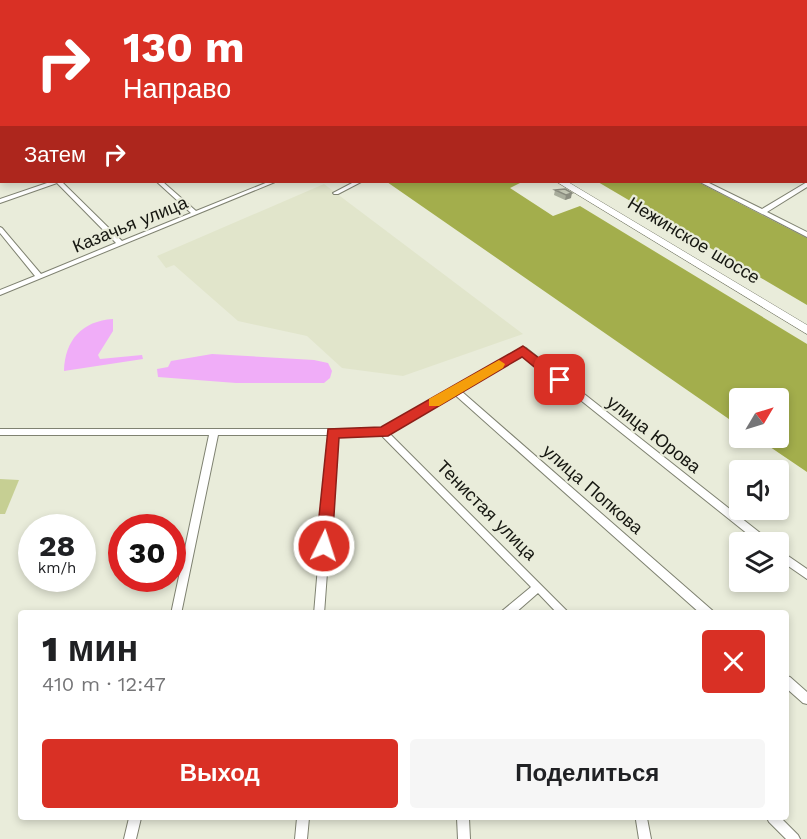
<!DOCTYPE html>
<html lang="ru">
<meta charset="utf-8">
<style>
:root{--surface:#fff;--page:#f6f6f6;--text:#202124;--muted:#757577;--accent:#d93025}
body{margin:0;font-family:"Work Sans",sans-serif;background:var(--page);color:var(--text);height:100vh;display:flex;flex-direction:column;font-size:22px;white-space:nowrap}
*{box-sizing:border-box;margin:0}
p{font-size:20px;color:var(--muted)}
.icon{flex:none;width:33px;height:33px;fill:none;stroke:currentColor;stroke-width:2;stroke-linecap:round;stroke-linejoin:round}
.map{position:relative;flex:1;overflow:hidden}
.sheet{position:absolute;left:18px;top:610px;width:771px;height:210px;display:flex;flex-direction:column;background:var(--surface);border-radius:6px;box-shadow:0 3px 9px #0003}
.sheet>*{flex:none}
.guide{position:absolute;left:0px;top:0px;width:807px;height:183px;box-shadow:0 3px 9px #0003;background:#d93025;color:#fff;overflow:hidden}
.needle{width:39px;rotate:52deg}
.fabs{position:absolute;left:729px;top:388px;display:grid;gap:12px}
.fabs a{display:grid;place-items:center;width:60px;height:60px;border-radius:6px;background:var(--surface);box-shadow:0 3px 9px #0003;font-size:30px}
.speed{position:absolute;left:18px;top:514px;display:flex;gap:12px;font-size:30px;font-weight:700;text-align:center}
.speed>*{display:grid;place-content:center;width:78px;height:78px;border-radius:50%;background:var(--surface);box-shadow:0 3px 9px #0003;line-height:1}
.speed small{font-size:15px;font-weight:400}
.speed .limit{border:9px solid #d22;background:#fff;color:#111}
.pin{position:absolute;display:grid;place-items:center;width:51px;height:51px;color:#fff;margin:-26px;border-radius:12px;box-shadow:0 3px 9px #0006}
.me{position:absolute;width:66px;margin:-33px;rotate:4deg;stroke-linejoin:round;filter:drop-shadow(0 0 4px #0008)}
.turn{display:flex;align-items:center;gap:21px;height:126px;padding:0 24px;font-size:27px}
.turn .icon{width:78px;height:78px;stroke-width:2.5}
.turn b{display:block;font-size:42px;line-height:51px}
.then{display:flex;align-items:center;height:57px;padding:0 24px;background:#0003;gap:12px;font-size:22px}
.round{display:grid;place-items:center;flex:none;width:63px;height:63px;border-radius:6px;background:var(--page)}
.overview{display:flex;align-items:center;justify-content:space-between;height:102px;padding:0 24px}
h1{font-size:36px;font-weight:800;line-height:45px}
.button{display:flex;gap:12px;margin-top:auto;padding:12px 24px}
.button a{flex:1;height:69px;border-radius:6px;background:var(--accent);color:#fff;font-size:24px;font-weight:800;line-height:69px;text-align:center}
.button a+a{background:var(--page);color:var(--text)}
.map>svg:first-child{display:block}
.built{fill:#e1e5cb}
.green{fill:#c6cf93}
.forest{fill:#a3ae4c}
.water{fill:#f0adf8}
.lines{fill:none;stroke-linecap:round;stroke-linejoin:round}
.minor-casing{stroke:#7f8271;stroke-width:2}
.tertiary-casing{stroke:#7f8271;stroke-width:2}
.secondary-casing{stroke:#7f8271;stroke-width:2}
.primary-casing{stroke:#7f8271;stroke-width:1}
.minor{fill:#fff;fill-rule:evenodd}
.tertiary{fill:#fff;fill-rule:evenodd}
.secondary{fill:#fff;fill-rule:evenodd}
.primary{fill:#fff;fill-rule:evenodd}
.wall{fill:#aaae9d}
.shaded-wall{fill:#8b8d80}
.building{fill:#c6cab7;stroke:#8b8d80;stroke-width:1.5}
.route{fill:#d93025;stroke:#8d1f18;stroke-width:1.5}
.slow{fill:#f59e0b}
.labels{text-anchor:middle;dominant-baseline:central;stroke-width:4.5;stroke-linejoin:round;paint-order:stroke}
.street-label{font-size:18px;fill:#161711;stroke:#e9ecda}
</style>
<div class="map">
<svg width="807" height="839" viewBox="0 0 807 839">
<rect width="100%" height="100%" fill="#e9ecda"/>
<path class="built" d="M 324,184 L 523,334 L 403,376 L 342,368 L 307,336 L 238,321 L 174,265 L 166,268 L 157,256 Z"/>
<path class="green" d="M 0,479 L 19,480 L 5,514 L 0,514 Z"/>
<path class="forest" d="M 387,182 L 522,182 L 510,188 L 553,216 L 580,206 L 807,344 L 807,472 L 757,438 L 778,438 L 778,399 L 740,399 L 739,426 Z
M 598,182 L 698,182 L 807,238 L 807,305 Z"/>
<path class="water" d="M 113,319 L 113,331 L 98,355 L 100,359 L 142,355 L 143,359 L 64,371 C 65,340 82,321 113,319 Z
M 212,354 L 314,360 L 328,363 L 332,371 L 330,378 L 324,383 L 236,383 L 158,377 L 157,369 L 168,367 L 171,361 Z"/>
<g class="lines">
<defs>
<path id="minor" d="M 78,0 L 82,0 L 82,2 L 78,2 Z
M 425,0 L 430,0 L 431,2 L 426,2 Z
M 515,0 L 522,0 L 520,2 L 511,2 Z
M 589,0 L 594,0 L 596,2 L 590,2 Z
M 652,0 L 658,0 L 657,2 L 650,2 Z
M 703,0 L 708,0 L 710,2 L 704,2 Z
M 739,0 L 745,0 L 744,2 L 737,2 Z
M 806,19 L 807,19 L 807,22 L 806,22 Z
M 0,47 L 2,47 L 2,50 L 0,50 Z
M 806,76 L 807,76 L 807,80 L 806,79 Z
M 0,118 L 2,119 L 2,123 L 0,122 Z
M 806,145 L 807,145 L 807,149 L 806,149 Z
M 50,182 L 62,182 L 122,241 L 191,213 L 157,182 L 163,182 L 196,211 L 268,182 L 275,182 L 0,295 L 0,290 L 35,276 L 0,233 L 0,227 L 2,228 L 41,274 L 116,243 L 57,183 L 0,203 L 0,199 Z
M 354,182 L 361,182 L 338,194 L 334,194 L 333,193 Z
M 700,182 L 707,182 L 762,209 L 807,182 L 807,187 L 767,212 L 807,232 L 807,237 Z
M 523,347 L 526,348 L 769,540 L 771,543 L 759,543 L 523,354 L 460,390 L 713,611 L 714,614 L 701,614 L 454,394 L 389,433 L 570,614 L 558,614 L 538,593 L 514,614 L 501,614 L 502,611 L 531,587 L 381,435 L 337,435 L 324,614 L 314,614 L 329,435 L 218,435 L 181,614 L 171,614 L 209,435 L 0,435 L 0,429 L 382,429 Z
M 778,549 L 807,569 L 807,579 L 778,559 Z
M 786,676 L 790,677 L 807,692 L 807,704 L 803,703 L 786,688 Z
M 129,818 L 141,818 L 136,839 L 124,839 Z
M 297,818 L 309,818 L 307,839 L 295,839 Z
M 457,818 L 469,818 L 470,839 L 458,839 Z
M 637,818 L 647,818 L 651,839 L 639,839 L 636,820 Z
M 767,818 L 781,818 L 798,835 L 800,839 L 786,839 L 769,822 Z"/>
<path id="tertiary" d="M 806,45 L 807,45 L 807,49 L 806,49 Z"/>
<path id="secondary" d="M 806,8 L 807,8 L 807,12 L 806,12 Z
M 806,109 L 807,109 L 807,113 L 806,113 Z"/>
<path id="primary" d="M 331,0 L 339,0 L 339,2 L 332,2 Z
M 557,182 L 568,182 L 807,325 L 807,334 Z"/>
</defs>
<use href="#minor" class="minor-casing"/>
<use href="#tertiary" class="tertiary-casing"/>
<use href="#secondary" class="secondary-casing"/>
<use href="#primary" class="primary-casing"/>
<use href="#minor" class="minor"/>
<use href="#tertiary" class="tertiary"/>
<use href="#secondary" class="secondary"/>
<use href="#primary" class="primary"/>
</g>
<path class="wall" d="M 565,189 L 571,198 L 565,200 L 554,195 L 555,190 Z"/>
<path class="shaded-wall" d="M 572,193 L 571,198 L 565,200 L 566,195 Z"/>
<path class="building" d="M 565,189 L 572,193 L 566,195 L 555,190 Z"/>
<path class="route" d="M 523,346 L 564,377 L 564,384 L 555,384 L 522,357 L 388,436 L 339,438 L 332,546 L 329,550 L 319,550 L 316,546 L 328,429 L 381,427 Z"/>
<path class="slow" d="M 499,360 L 505,364 L 503,368 L 439,406 L 429,406 L 429,399 Z"/>
<g class="labels">
<g class="street-label">
<text transform="translate(130 224) rotate(-22)">Казачья улица</text>
<text transform="translate(694 240) rotate(31)">Нежинское шоссе</text>
<text transform="translate(654 434) rotate(38)">улица Юрова</text>
<text transform="translate(593 489) rotate(41)">улица Попкова</text>
<text transform="translate(487 510) rotate(45)">Тенистая улица</text>
</g>
</g>
</svg>
<div class="fabs">
<a><svg class="needle" viewBox="-14 -14 28 28"><path d="M0-13l5 13h-10z" fill="#e53935"/><path d="M0 13l5-13h-10z" fill="#757577"/></svg></a>
<a><svg class="icon" aria-label="sound" viewBox="0 0 24 24"><path d="M4 9h4l5-4v14l-5-4H4zM17 9q2 3 0 6"/></svg></a>
<a><svg class="icon" aria-label="layers" viewBox="0 0 24 24"><path d="M12 4l9 5-9 5-9-5zM3 14l9 5 9-5"/></svg></a>
</div>
<div class="speed"><div>28<small>km/h</small></div><div class="limit">30</div></div>
<div class="pin" style="left:560px;top:380px;background:#d93025"><svg class="icon" aria-label="arrive" viewBox="0 0 24 24"><path d="M6 21V4h12l-3 4 3 4H6"/></svg></div>
<svg class="me" style="left:324px;top:546px" viewBox="-20 -20 40 40"><circle r="17" fill="#d93025" stroke="#fff" stroke-width="3"/><path d="M0-11L8 9 0 5-8 9z" fill="#fff"/></svg>
<div class="guide">
<div class="turn"><svg class="icon" aria-label="right" viewBox="0 0 24 24"><path d="M7 20v-9h11M14 6l5 5-5 5"/></svg><div><b>130 m</b>Направо</div></div>
<div class="then">Затем<svg class="icon" aria-label="right" viewBox="0 0 24 24"><path d="M7 20v-9h11M14 6l5 5-5 5"/></svg></div>
</div>
<section class="sheet">
<div class="overview"><div><h1>1 мин</h1><p>410 m · 12:47</p></div><a class="round" style="background:#d93025;color:#fff"><svg class="icon" aria-label="close" viewBox="0 0 24 24"><path d="M6 6l12 12M18 6L6 18"/></svg></a></div>
<div class="button"><a>Выход</a><a>Поделиться</a></div>
</section>
</div>
